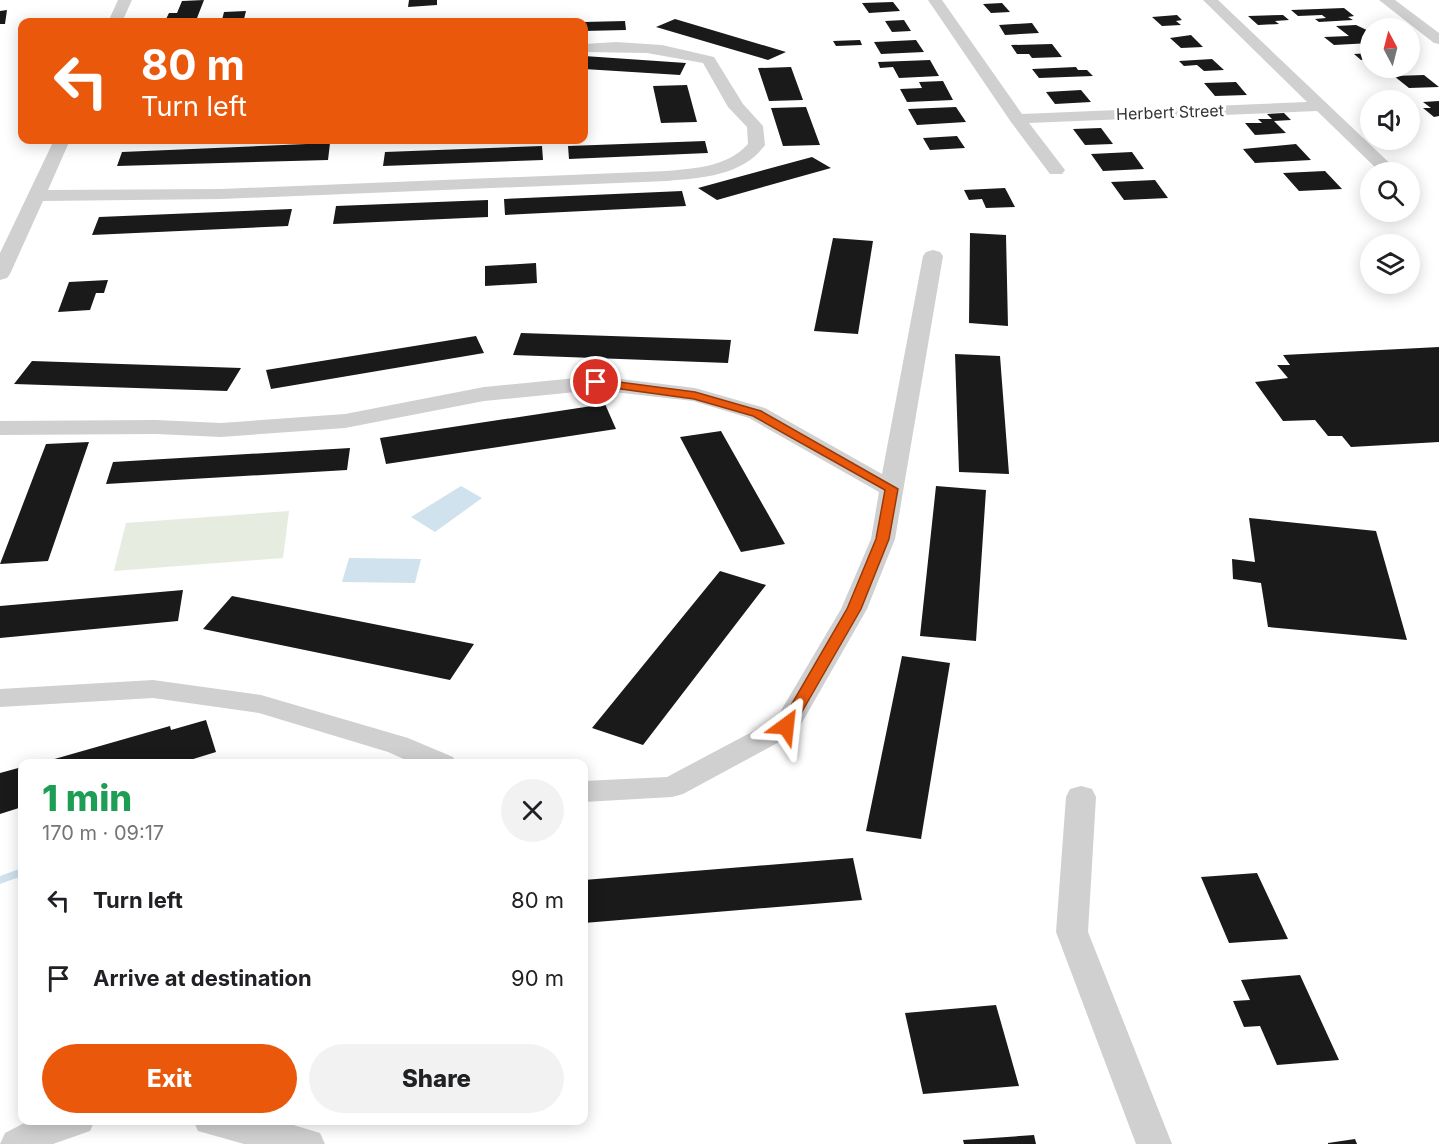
<!DOCTYPE html>
<meta charset="utf-8">
<style>
:root{--surface:#fff;--page:#f2f2f2;--text:#202124;--muted:#757577;--accent:#ea580c}
body{margin:0;font-family:Inter,sans-serif;background:var(--page);color:var(--text);height:100vh;display:flex;flex-direction:column;font-size:22px;white-space:nowrap}
*{box-sizing:border-box;margin:0}
p{font-size:20px;color:var(--muted)}
.icon{flex:none;width:33px;height:33px;fill:none;stroke:currentColor;stroke-width:2;stroke-linecap:round;stroke-linejoin:round}
.map{position:relative;flex:1;overflow:hidden}
.sheet{position:absolute;left:18px;top:759px;width:570px;height:366px;display:flex;flex-direction:column;background:var(--surface);border-radius:12px;box-shadow:0 3px 15px #0003}
.sheet>*{flex:none}
.guide{position:absolute;left:18px;top:18px;width:570px;height:126px;border-radius:12px;box-shadow:0 3px 15px #0003;background:#ea580c;color:#fff;overflow:hidden}
.needle{width:39px;rotate:353deg}
.buttons{position:absolute;left:1360px;top:18px;display:grid;gap:12px}
.buttons a{display:grid;place-items:center;width:60px;height:60px;border-radius:50%;background:var(--surface);box-shadow:0 3px 15px #0003;font-size:30px}
.pin{position:absolute;display:grid;place-items:center;width:51px;height:51px;color:#fff;margin:-26px;border:3px solid #fff;border-radius:50%;box-shadow:0 2px 6px #0007}
.me{position:absolute;width:66px;margin:-33px;rotate:30deg;stroke-linejoin:round;filter:drop-shadow(0 0 4px #0008)}
.turn{display:flex;align-items:center;gap:21px;height:126px;padding:0 24px;font-size:27px}
.turn .icon{width:78px;height:78px;stroke-width:2.5}
.turn b{display:block;font-size:42px;line-height:51px}
.round{display:grid;place-items:center;flex:none;width:63px;height:63px;border-radius:32px;background:var(--page)}
.headline{display:flex;align-items:center;justify-content:space-between;height:102px;padding:0 24px}
h1{font-size:36px;font-weight:800;line-height:45px;color:#1e9e55}
.cta{display:flex;gap:12px;margin-top:auto;padding:12px 24px}
.cta a{flex:1;height:69px;border-radius:36px;background:var(--accent);color:#fff;font-size:24px;font-weight:800;line-height:69px;text-align:center}
.cta a+a{background:var(--page);color:var(--text)}
ul{padding:0;list-style:none}
li{display:flex;align-items:center;gap:18px;height:78px;padding:0 24px}
li div{flex:1}
li b{display:block;font-size:22px}
li em{font-style:normal}
.map>svg:first-child{display:block}
.green{fill:#e6ecdf}
.water{fill:#cfe2ee}
.lines{fill:none;stroke-linecap:round;stroke-linejoin:round}
.stream{fill:#cfe2ee;fill-rule:evenodd}
.building{fill:#1a1a1a}
.street{fill:#d0d0d0;fill-rule:evenodd}
.route{fill:#ea580c;stroke:#983908;stroke-width:1.5}
.labels{text-anchor:middle;dominant-baseline:central;stroke-width:6;stroke-linejoin:round;paint-order:stroke}
.far-street-label{font-size:16px;fill:#333;stroke:#fff}
</style>
<div class="map">
<svg width="1439" height="1144" viewBox="0 0 1439 1144">
<rect width="100%" height="100%" fill="#fff"/>
<path class="green" d="M 289,511 L 283,558 L 114,571 L 126,523 Z"/>
<path class="water" d="M 461,486 L 482,498 L 435,532 L 411,517 Z
M 349,558 L 421,559 L 415,583 L 342,582 Z"/>
<g class="lines">
<path class="stream" d="M 22,868 L 22,876 L 0,884 L 0,876 Z"/>
</g>
<path class="building" d="M 204,0 L 197,18 L 166,19 L 169,13 L 177,13 L 182,1 Z
M 409,0 L 437,0 L 437,5 L 408,7 Z
M 893,2 L 900,11 L 869,13 L 862,3 Z
M 1002,3 L 1010,12 L 991,13 L 983,4 Z
M 1344,8 L 1354,16 L 1348,17 L 1353,20 L 1319,22 L 1315,19 L 1326,18 L 1322,15 L 1298,16 L 1291,10 Z
M 7,10 L 5,24 L 0,24 L 0,11 Z
M 246,11 L 244,19 L 222,20 L 224,12 Z
M 1177,15 L 1182,20 L 1176,21 L 1181,25 L 1162,26 L 1152,17 Z
M 1283,15 L 1289,20 L 1275,21 L 1279,24 L 1258,25 L 1248,16 Z
M 675,19 L 786,52 L 768,60 L 656,27 Z
M 904,20 L 911,31 L 892,32 L 885,21 Z
M 625,21 L 626,30 L 584,31 L 584,22 Z
M 1032,23 L 1039,33 L 1005,35 L 999,25 Z
M 1356,25 L 1371,32 L 1371,43 L 1334,45 L 1324,37 L 1349,36 L 1336,26 Z
M 1191,35 L 1203,47 L 1181,48 L 1170,38 Z
M 860,40 L 862,45 L 836,46 L 833,41 Z
M 916,40 L 924,52 L 881,54 L 874,42 Z
M 1052,44 L 1062,57 L 1032,58 L 1029,54 L 1017,54 L 1011,45 Z
M 1371,53 L 1371,59 L 1361,60 L 1354,54 Z
M 584,56 L 686,63 L 680,75 L 584,69 Z
M 1212,59 L 1224,70 L 1204,71 L 1197,65 L 1184,66 L 1179,61 Z
M 930,60 L 939,76 L 899,78 L 893,67 L 880,68 L 878,62 Z
M 791,67 L 803,100 L 769,101 L 758,68 Z
M 1076,67 L 1078,70 L 1087,70 L 1093,76 L 1039,78 L 1032,69 Z
M 1424,75 L 1439,87 L 1409,88 L 1394,76 Z
M 943,81 L 953,100 L 907,102 L 900,89 L 922,88 L 919,82 Z
M 1236,82 L 1247,95 L 1215,96 L 1204,83 Z
M 687,85 L 697,122 L 661,123 L 653,86 Z
M 1081,90 L 1091,102 L 1055,104 L 1046,92 Z
M 1439,101 L 1439,116 L 1434,117 L 1423,108 L 1431,108 L 1423,102 Z
M 806,107 L 820,145 L 783,146 L 771,108 Z
M 956,107 L 966,122 L 917,125 L 908,109 Z
M 1284,113 L 1291,120 L 1274,121 L 1286,133 L 1255,135 L 1245,123 L 1262,123 L 1258,119 L 1272,119 L 1267,114 Z
M 1101,128 L 1113,144 L 1085,145 L 1073,129 Z
M 957,136 L 965,148 L 930,150 L 923,138 Z
M 705,141 L 708,153 L 569,159 L 568,146 Z
M 330,143 L 328,160 L 117,166 L 122,152 Z
M 1296,144 L 1311,160 L 1255,163 L 1243,149 Z
M 542,146 L 543,160 L 383,166 L 385,152 Z
M 1132,152 L 1144,169 L 1103,171 L 1091,154 Z
M 812,157 L 831,168 L 717,200 L 698,188 Z
M 1325,171 L 1342,189 L 1299,191 L 1283,173 Z
M 1155,180 L 1168,198 L 1124,200 L 1111,182 Z
M 1005,188 L 1015,207 L 986,208 L 982,199 L 969,200 L 964,190 Z
M 682,191 L 686,206 L 505,215 L 504,199 Z
M 488,200 L 488,217 L 333,224 L 336,206 Z
M 292,209 L 288,226 L 92,235 L 99,217 Z
M 970,233 L 1006,235 L 1008,326 L 969,323 Z
M 833,238 L 873,241 L 858,334 L 814,331 Z
M 536,263 L 537,283 L 485,286 L 485,266 Z
M 108,280 L 104,293 L 96,293 L 90,310 L 58,312 L 69,282 Z
M 521,333 L 731,340 L 728,363 L 513,355 Z
M 476,336 L 484,353 L 271,389 L 266,370 Z
M 1439,347 L 1439,442 L 1351,447 L 1342,436 L 1328,436 L 1315,420 L 1283,421 L 1255,382 L 1288,378 L 1277,365 L 1290,365 L 1283,355 Z
M 955,354 L 1000,356 L 1009,474 L 959,472 Z
M 32,361 L 241,368 L 227,391 L 14,384 Z
M 605,404 L 616,429 L 386,464 L 380,438 Z
M 721,431 L 785,544 L 741,552 L 680,437 Z
M 89,442 L 48,561 L 0,564 L 46,444 Z
M 350,448 L 347,470 L 106,484 L 113,462 Z
M 936,486 L 986,490 L 976,641 L 920,636 Z
M 1249,518 L 1376,531 L 1407,640 L 1268,627 L 1261,583 L 1233,579 L 1232,559 L 1255,562 Z
M 720,571 L 766,585 L 643,745 L 592,728 Z
M 183,590 L 178,621 L 0,638 L 0,606 Z
M 232,596 L 474,644 L 450,680 L 203,629 Z
M 902,656 L 950,663 L 921,839 L 866,831 Z
M 206,720 L 216,752 L 177,764 L 37,764 L 170,726 L 171,730 Z
M 22,767 L 22,807 L 0,814 L 0,773 Z
M 853,858 L 862,900 L 584,923 L 584,880 Z
M 1257,873 L 1288,939 L 1229,943 L 1201,877 Z
M 1300,975 L 1339,1060 L 1277,1065 L 1260,1026 L 1244,1027 L 1233,1001 L 1250,1000 L 1241,980 Z
M 996,1005 L 1019,1086 L 923,1094 L 905,1013 Z
M 1034,1135 L 1036,1144 L 964,1144 L 963,1140 Z
M 1355,1139 L 1357,1144 L 1328,1144 L 1328,1143 Z"/>
<g class="lines">
<path class="street" d="M 118,0 L 132,0 L 122,22 L 108,22 Z
M 928,0 L 942,0 L 1022,114 L 1307,102 L 1203,0 L 1218,0 L 1399,172 L 1380,172 L 1317,111 L 1029,123 L 1065,170 L 1062,174 L 1050,174 L 1011,122 Z
M 1379,0 L 1395,0 L 1439,33 L 1439,44 L 1434,43 Z
M 616,42 L 662,45 L 714,57 L 743,104 L 763,126 L 765,145 C 743,176 702,178 667,181 L 221,199 L 43,201 L 10,274 L 7,278 L 0,280 L 0,253 L 54,140 L 70,140 L 48,190 L 221,189 L 667,171 C 697,168 727,167 748,144 L 747,127 L 728,107 L 703,63 L 647,53 L 584,52 L 584,44 Z
M 933,250 L 940,252 L 943,256 L 895,539 L 867,609 L 796,733 L 683,794 L 672,797 L 584,802 L 584,781 L 667,777 L 776,719 L 841,609 L 871,539 L 879,492 L 749,418 L 693,401 L 596,390 L 484,401 L 345,428 L 221,437 L 156,434 L 0,435 L 0,421 L 156,420 L 221,423 L 345,414 L 484,387 L 596,376 L 695,388 L 765,408 L 882,474 L 923,256 L 926,252 Z
M 153,680 L 261,695 L 408,738 L 453,757 L 457,764 L 415,764 L 388,752 L 259,713 L 153,698 L 0,707 L 0,689 Z
M 1081,786 L 1092,789 L 1096,797 L 1088,932 L 1172,1144 L 1136,1144 L 1056,932 L 1066,797 L 1070,789 Z
M 30,1120 L 95,1120 L 90,1131 L 53,1144 L 0,1144 L 5,1133 Z
M 193,1120 L 277,1120 L 320,1133 L 325,1144 L 244,1144 L 198,1131 Z"/>
</g>
<path class="route" d="M 596,379 L 695,392 L 761,411 L 898,489 L 889,539 L 861,609 L 792,729 L 786,731 L 779,726 L 847,609 L 876,539 L 885,490 L 753,416 L 694,399 L 592,385 L 592,380 Z"/>
<g class="labels">
<g class="far-street-label">
<text transform="translate(1170 112) rotate(-2)">Herbert Street</text>
</g>
</g>
</svg>
<div class="buttons">
<a><svg class="needle" viewBox="-14 -14 28 28"><path d="M0-13l5 13h-10z" fill="#e53935"/><path d="M0 13l5-13h-10z" fill="#757577"/></svg></a>
<a><svg class="icon" aria-label="sound" viewBox="0 0 24 24"><path d="M4 9h4l5-4v14l-5-4H4zM17 9q2 3 0 6"/></svg></a>
<a><svg class="icon" aria-label="search" viewBox="0 0 24 24"><circle cx="10" cy="10" r="6"/><path d="M15 15l6 6"/></svg></a>
<a><svg class="icon" aria-label="layers" viewBox="0 0 24 24"><path d="M12 4l9 5-9 5-9-5zM3 14l9 5 9-5"/></svg></a>
</div>
<div class="pin" style="left:596px;top:382px;background:#d93025"><svg class="icon" aria-label="arrive" viewBox="0 0 24 24"><path d="M6 21V4h12l-3 4 3 4H6"/></svg></div>
<svg class="me" style="left:786px;top:726px" viewBox="-20 -20 40 40"><path d="M0-17L14 15 0 8-14 15z" fill="#ea580c" stroke="#fff" stroke-width="4"/></svg>
<div class="guide">
<div class="turn"><svg class="icon" aria-label="left" viewBox="0 0 24 24"><path d="M17 20v-9H6M10 6l-5 5 5 5"/></svg><div><b>80 m</b>Turn left</div></div>
</div>
<section class="sheet">
<div class="headline"><div><h1>1 min</h1><p>170 m · 09:17</p></div><a class="round"><svg class="icon" aria-label="close" viewBox="0 0 24 24"><path d="M6 6l12 12M18 6L6 18"/></svg></a></div>
<ul>
<li><svg class="icon" aria-label="left" viewBox="0 0 24 24"><path d="M17 20v-9H6M10 6l-5 5 5 5"/></svg><div><b>Turn left</b></div><em>80 m</em></li>
<li><svg class="icon" aria-label="arrive" viewBox="0 0 24 24"><path d="M6 21V4h12l-3 4 3 4H6"/></svg><div><b>Arrive at destination</b></div><em>90 m</em></li>
</ul>
<div class="cta"><a>Exit</a><a>Share</a></div>
</section>
</div>
